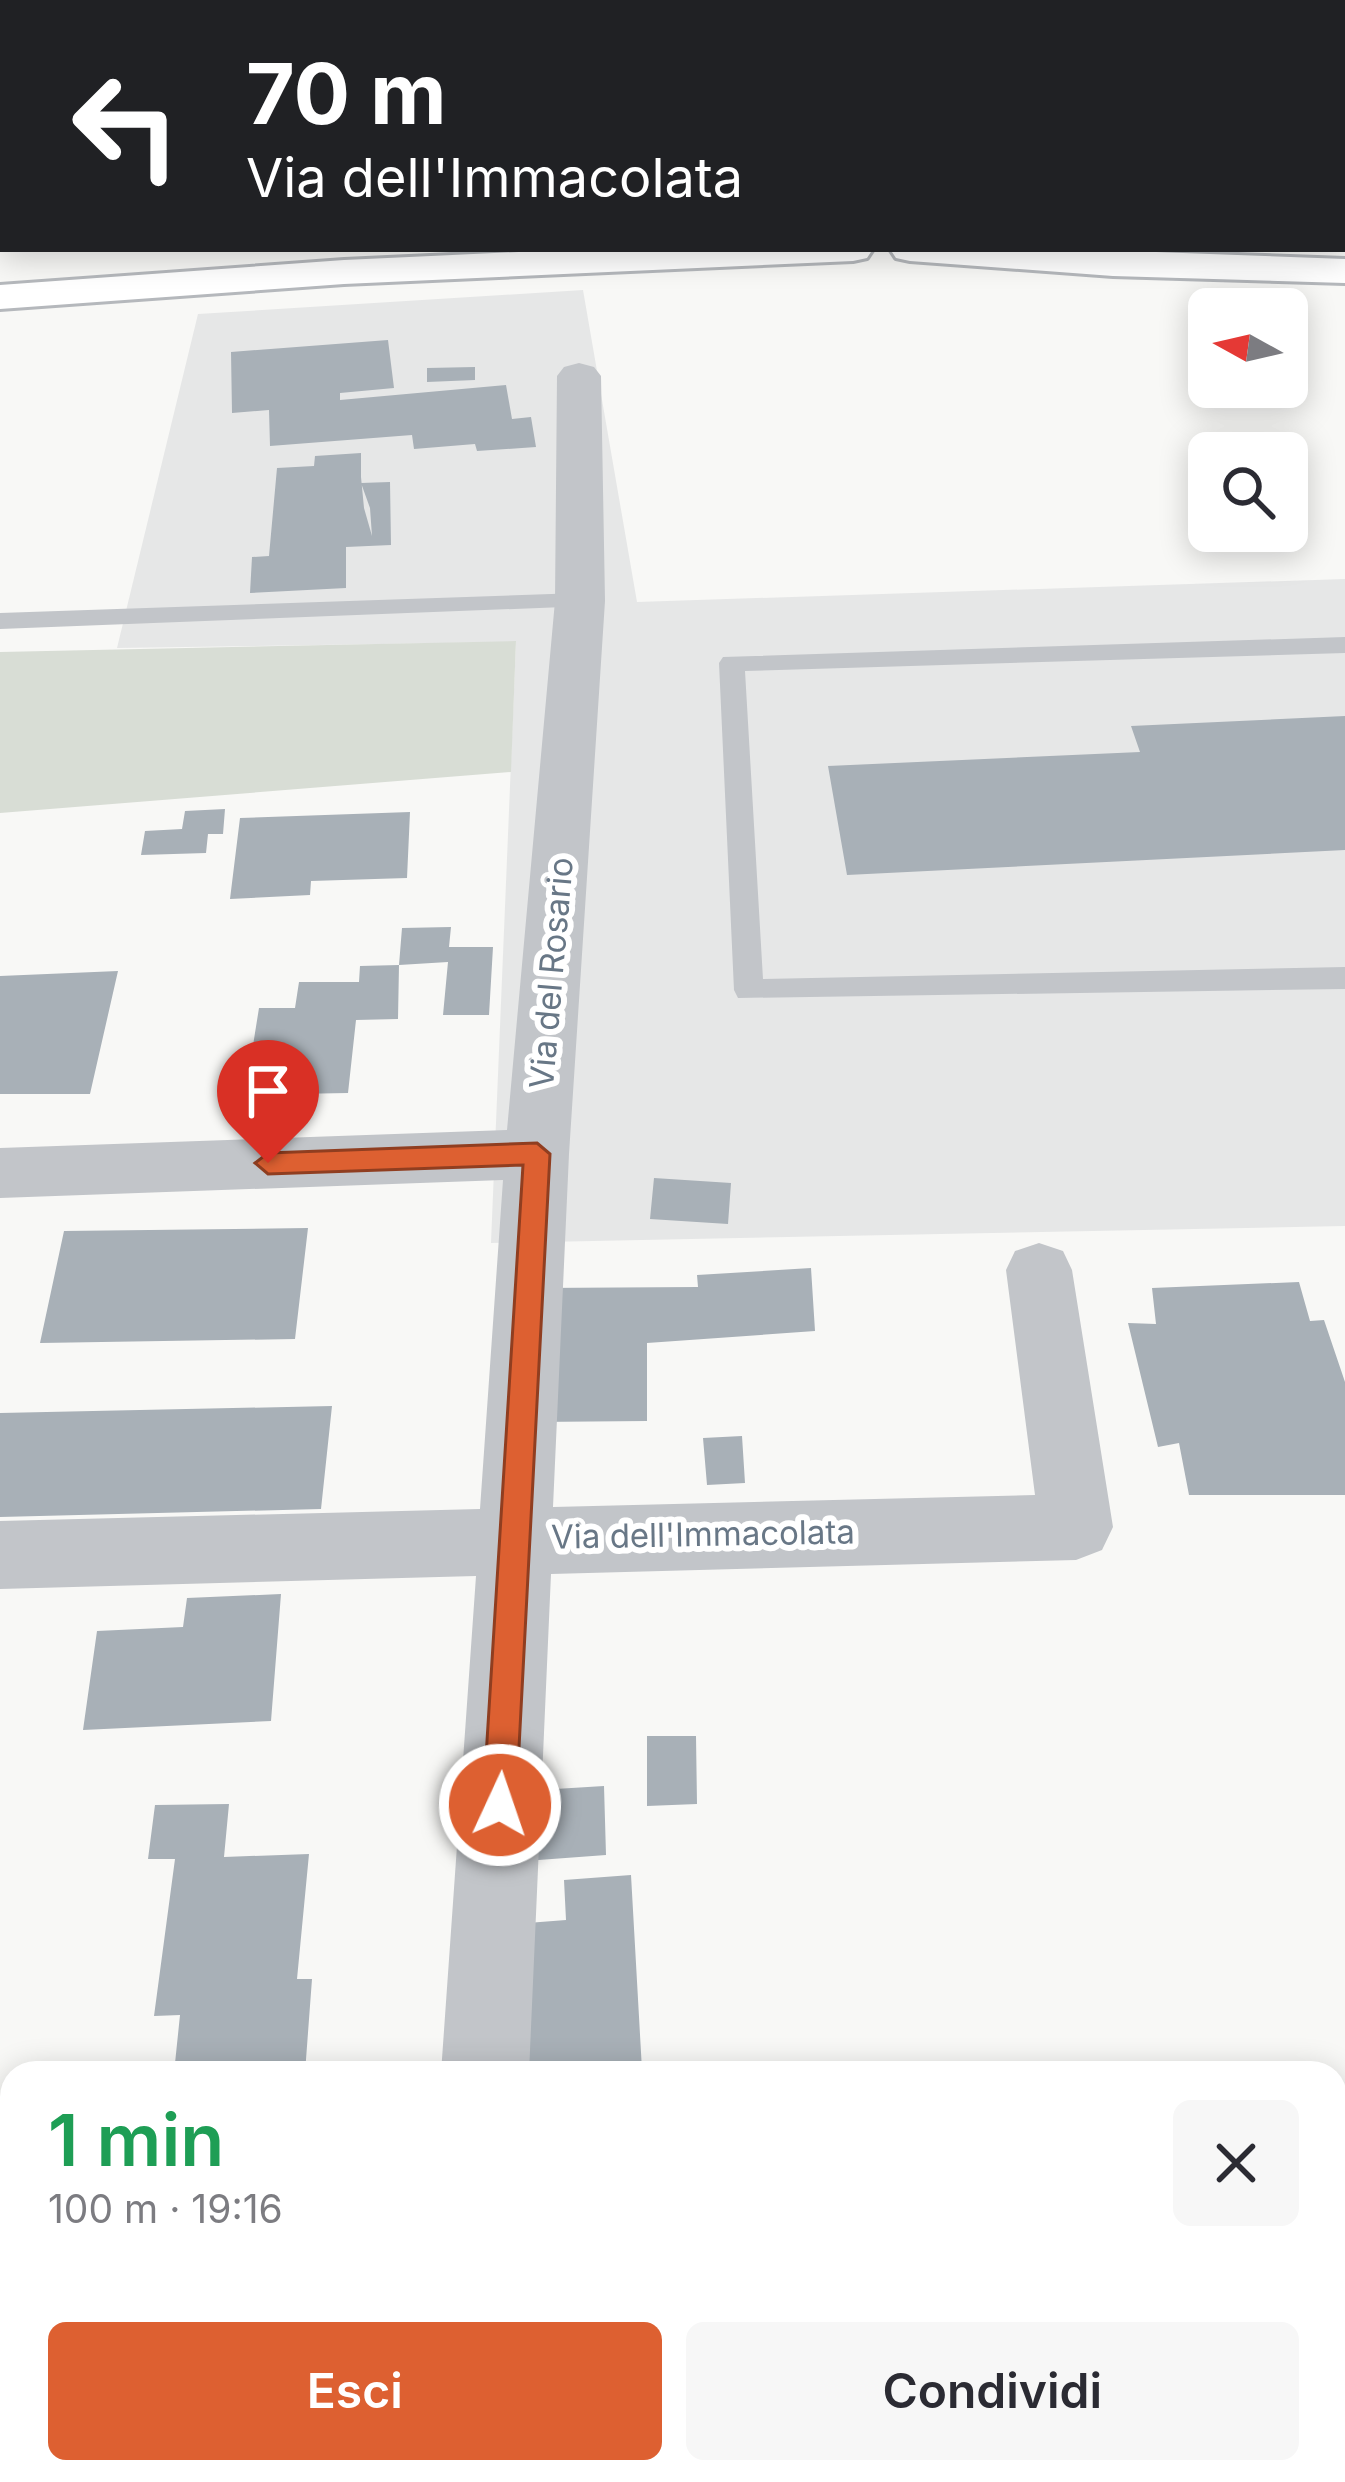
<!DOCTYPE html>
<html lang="it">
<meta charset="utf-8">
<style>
:root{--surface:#fff;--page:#f7f7f7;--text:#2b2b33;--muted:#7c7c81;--accent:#dd6031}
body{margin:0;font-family:Inter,sans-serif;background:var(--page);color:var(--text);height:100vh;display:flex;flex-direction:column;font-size:45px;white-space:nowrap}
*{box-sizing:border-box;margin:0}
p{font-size:39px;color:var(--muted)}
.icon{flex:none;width:66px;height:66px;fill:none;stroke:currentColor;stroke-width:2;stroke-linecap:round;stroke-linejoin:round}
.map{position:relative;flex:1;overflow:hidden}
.side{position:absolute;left:0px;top:2061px;width:1347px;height:423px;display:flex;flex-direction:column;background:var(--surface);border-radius:36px 36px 0 0;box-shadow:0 6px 30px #0003}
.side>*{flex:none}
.guide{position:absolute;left:0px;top:0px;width:1347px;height:252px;box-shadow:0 6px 30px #0003;background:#202124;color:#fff;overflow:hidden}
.needle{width:78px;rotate:278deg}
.fabs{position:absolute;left:1188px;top:288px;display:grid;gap:24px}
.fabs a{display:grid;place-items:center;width:120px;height:120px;border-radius:18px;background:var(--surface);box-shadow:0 6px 30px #0003;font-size:60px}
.pin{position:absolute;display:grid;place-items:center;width:102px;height:102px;color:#fff;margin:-123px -51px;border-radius:50% 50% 50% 0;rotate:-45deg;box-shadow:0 0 12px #0007}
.pin .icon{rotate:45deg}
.me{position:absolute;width:132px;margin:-66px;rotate:3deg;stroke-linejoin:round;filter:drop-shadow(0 0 9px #0008)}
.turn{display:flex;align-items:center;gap:42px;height:252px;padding:0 48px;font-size:54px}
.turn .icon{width:156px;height:156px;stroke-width:2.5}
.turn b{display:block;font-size:84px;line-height:102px}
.round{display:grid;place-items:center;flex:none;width:126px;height:126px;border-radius:18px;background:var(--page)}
.overview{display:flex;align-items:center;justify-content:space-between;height:204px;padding:0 48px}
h1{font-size:72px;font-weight:600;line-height:90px;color:#1e9e55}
.action{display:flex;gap:24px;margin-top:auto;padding:24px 48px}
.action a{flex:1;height:138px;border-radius:18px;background:var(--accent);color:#fff;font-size:48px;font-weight:600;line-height:138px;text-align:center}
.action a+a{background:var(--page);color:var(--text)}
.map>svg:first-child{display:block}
.built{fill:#e6e7e7}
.green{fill:#d8ddd5}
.building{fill:#a8b0b7}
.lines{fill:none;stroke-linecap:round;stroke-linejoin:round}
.trunk-casing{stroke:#b5b8bc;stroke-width:6}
.service{fill:#c2c5c9;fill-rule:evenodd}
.minor{fill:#c2c5c9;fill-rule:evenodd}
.tertiary{fill:#c2c5c9;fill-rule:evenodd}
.trunk{fill:#fff;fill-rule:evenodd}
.route{fill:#dd6031;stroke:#903e20;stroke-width:3}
.labels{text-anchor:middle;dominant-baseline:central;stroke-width:12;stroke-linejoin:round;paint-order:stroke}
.street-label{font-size:33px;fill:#687786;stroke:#fff}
</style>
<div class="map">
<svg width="1345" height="2482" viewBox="0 0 1345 2482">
<rect width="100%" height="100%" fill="#f8f8f6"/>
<path class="built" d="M 484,0 L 1345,0 L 1345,218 L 1344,3 Z
M 583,290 L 637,602 L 1345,579 L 1345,1226 L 491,1243 L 516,642 L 117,648 L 198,314 Z"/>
<path class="green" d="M 516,641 L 511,772 L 0,813 L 0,652 Z"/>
<path class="building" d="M 388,340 L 394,388 L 340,393 L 340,400 L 506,385 L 512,419 L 531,417 L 536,447 L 477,451 L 475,444 L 414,449 L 412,435 L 270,446 L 269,410 L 232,413 L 231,352 Z
M 475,367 L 475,380 L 427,382 L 427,368 Z
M 361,453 L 361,477 L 364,508 L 372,536 L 370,508 L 361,483 L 390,482 L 391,545 L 346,547 L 346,588 L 250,593 L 252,557 L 269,556 L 277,468 L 314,466 L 315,456 Z
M 1345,716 L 1345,850 L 847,875 L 828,766 L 1140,752 L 1131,726 Z
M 225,809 L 223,834 L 208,834 L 206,853 L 141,855 L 145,831 L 182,829 L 185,811 Z
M 410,812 L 407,878 L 311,881 L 310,895 L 230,899 L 240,818 Z
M 451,927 L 449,947 L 493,947 L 489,1015 L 443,1015 L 448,962 L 399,965 L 398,1019 L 356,1020 L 348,1093 L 245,1095 L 259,1008 L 295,1008 L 299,982 L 359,982 L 360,966 L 399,965 L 402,928 Z
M 118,971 L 90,1094 L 0,1094 L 0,976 Z
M 654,1178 L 731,1183 L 728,1224 L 650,1219 Z
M 308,1228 L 295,1339 L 40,1343 L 64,1231 Z
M 811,1268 L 815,1331 L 647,1343 L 647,1421 L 534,1422 L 539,1288 L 698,1287 L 697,1275 Z
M 1299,1282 L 1310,1321 L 1324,1320 L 1345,1382 L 1345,1495 L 1189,1495 L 1179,1443 L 1158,1447 L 1128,1323 L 1156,1324 L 1152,1288 Z
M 332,1406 L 321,1509 L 0,1517 L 0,1413 Z
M 742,1436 L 745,1483 L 707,1485 L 703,1438 Z
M 281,1594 L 271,1721 L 83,1730 L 97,1631 L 183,1627 L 187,1598 Z
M 647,1736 L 696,1736 L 697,1804 L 647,1806 Z
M 604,1786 L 606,1855 L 525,1861 L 523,1791 Z
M 229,1804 L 224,1857 L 309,1854 L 297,1979 L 312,1979 L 305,2073 L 174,2073 L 180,2015 L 154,2016 L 175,1859 L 148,1859 L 155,1805 Z
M 631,1875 L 642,2070 L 506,2073 L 503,1925 L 566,1920 L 564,1880 Z
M 12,2455 L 12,2472 L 230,2472 L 230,2482 L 0,2482 L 0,2457 Z
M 1128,2472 L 1338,2472 L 1340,2482 L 1129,2482 Z"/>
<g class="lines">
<defs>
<path id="trunk" d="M 583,249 L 873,249 L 867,258 L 853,261 L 344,284 L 0,309 L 0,285 L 344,260 Z
M 890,249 L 1075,249 L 1345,259 L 1345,283 L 1113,276 L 910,261 L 896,258 Z"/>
</defs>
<use href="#trunk" class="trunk-casing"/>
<path class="service" d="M 489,0 L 505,0 L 506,3 L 488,3 Z
M 0,19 L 3,19 L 3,29 L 0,29 Z
M 580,593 L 592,601 L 589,606 L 0,629 L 0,613 Z
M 1345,637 L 1345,653 L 745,671 L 763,979 L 1345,967 L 1345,989 L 738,998 L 734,990 L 719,663 L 723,657 Z"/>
<path class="minor" d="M 579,363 L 594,367 L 601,376 L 605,601 L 569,1154 L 553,1507 L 1035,1495 L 1006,1270 L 1015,1251 L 1039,1243 L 1063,1251 L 1072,1270 L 1113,1527 L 1102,1550 L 1076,1560 L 551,1574 L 529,2073 L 441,2073 L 476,1576 L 0,1589 L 0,1521 L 480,1509 L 503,1180 L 0,1198 L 0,1148 L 507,1130 L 555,601 L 557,376 L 564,367 Z
M 301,2472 L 399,2472 L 399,2482 L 301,2482 Z"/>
<path class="tertiary" d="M 1335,2121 L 1345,2121 L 1345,2211 L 1335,2211 Z
M 12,2207 L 12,2299 L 0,2302 L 0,2210 Z"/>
<use href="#trunk" class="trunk"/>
</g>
<path class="route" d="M 537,1143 L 550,1154 L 516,1805 L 512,1817 L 500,1822 L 488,1817 L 483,1805 L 523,1165 L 268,1174 L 255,1163 L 268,1153 Z"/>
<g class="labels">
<g class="street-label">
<text transform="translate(551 973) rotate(-85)">Via del Rosario</text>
<text transform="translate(703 1534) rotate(-1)">Via dell'Immacolata</text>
</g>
</g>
</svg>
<div class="fabs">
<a><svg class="needle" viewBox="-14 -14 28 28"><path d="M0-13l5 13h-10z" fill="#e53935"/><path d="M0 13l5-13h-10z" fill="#7c7c81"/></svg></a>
<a><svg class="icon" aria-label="search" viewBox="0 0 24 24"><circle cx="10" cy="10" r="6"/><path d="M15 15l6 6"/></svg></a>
</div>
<div class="pin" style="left:268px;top:1163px;background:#d93025"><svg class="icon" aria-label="arrive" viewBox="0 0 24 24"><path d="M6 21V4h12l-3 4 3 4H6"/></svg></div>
<svg class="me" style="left:500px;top:1805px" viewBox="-20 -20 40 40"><circle r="17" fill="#dd6031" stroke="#fff" stroke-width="3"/><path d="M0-11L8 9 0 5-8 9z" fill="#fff"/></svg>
<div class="guide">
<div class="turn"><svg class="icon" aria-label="left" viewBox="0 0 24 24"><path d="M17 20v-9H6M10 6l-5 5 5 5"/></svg><div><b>70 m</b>Via dell'Immacolata</div></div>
</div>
<section class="side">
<div class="overview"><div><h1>1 min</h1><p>100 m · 19:16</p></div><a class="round"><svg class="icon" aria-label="close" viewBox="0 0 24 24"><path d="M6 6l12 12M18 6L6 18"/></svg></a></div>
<div class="action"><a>Esci</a><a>Condividi</a></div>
</section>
</div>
